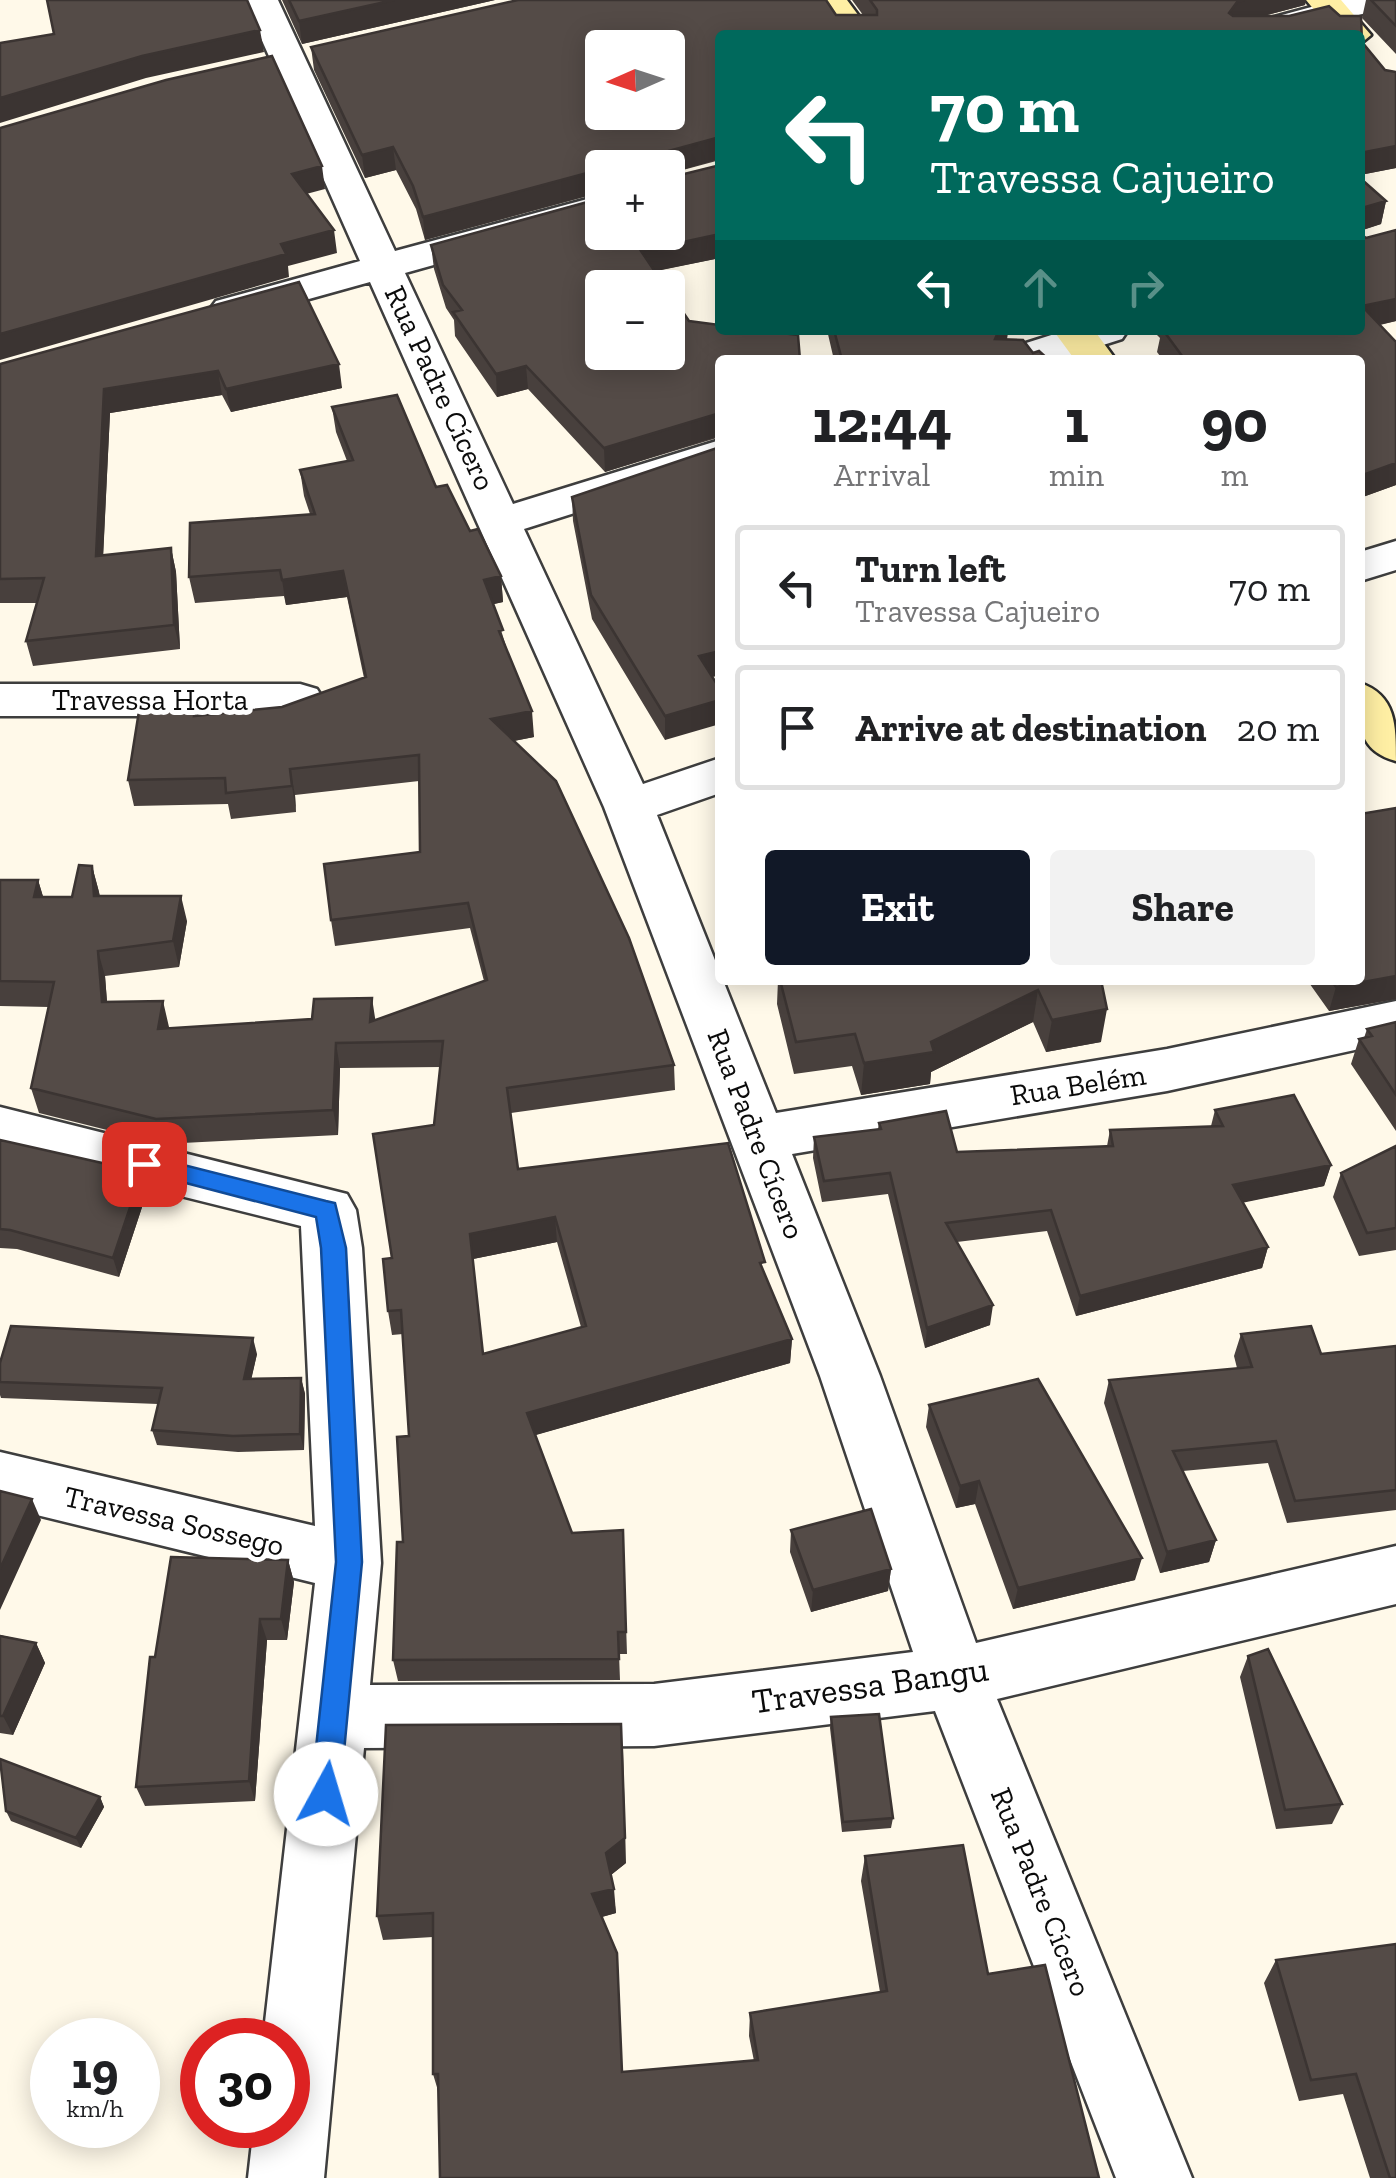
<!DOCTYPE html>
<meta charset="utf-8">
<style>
:root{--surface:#fff;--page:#f2f2f2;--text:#202124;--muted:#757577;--line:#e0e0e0;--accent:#111827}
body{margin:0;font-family:"Zilla Slab",serif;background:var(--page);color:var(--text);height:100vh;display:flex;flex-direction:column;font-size:38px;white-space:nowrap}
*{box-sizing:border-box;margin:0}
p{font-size:32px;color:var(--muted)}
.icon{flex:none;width:55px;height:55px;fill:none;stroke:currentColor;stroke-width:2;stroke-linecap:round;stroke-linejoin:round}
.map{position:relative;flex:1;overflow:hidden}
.panel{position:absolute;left:715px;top:355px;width:650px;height:630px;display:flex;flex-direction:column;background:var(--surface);border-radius:10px;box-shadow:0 5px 25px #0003}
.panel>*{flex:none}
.top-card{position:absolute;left:715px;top:30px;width:650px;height:305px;border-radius:10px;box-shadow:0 5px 25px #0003;background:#00695c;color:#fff;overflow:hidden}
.needle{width:65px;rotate:267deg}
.fabs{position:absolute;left:585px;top:30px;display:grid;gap:20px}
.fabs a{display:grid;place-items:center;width:100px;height:100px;border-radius:10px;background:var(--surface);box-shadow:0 5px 25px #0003;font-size:50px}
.speed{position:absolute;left:30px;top:2018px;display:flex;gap:20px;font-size:50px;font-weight:700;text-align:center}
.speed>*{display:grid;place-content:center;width:130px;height:130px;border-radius:50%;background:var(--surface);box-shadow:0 5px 25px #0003;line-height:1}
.speed small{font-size:25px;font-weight:400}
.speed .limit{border:15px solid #d22;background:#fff;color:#111}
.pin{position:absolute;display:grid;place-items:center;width:85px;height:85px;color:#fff;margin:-42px;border-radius:20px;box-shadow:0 5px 15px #0006}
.me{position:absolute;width:110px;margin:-55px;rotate:6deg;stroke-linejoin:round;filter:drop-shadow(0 0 8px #0008)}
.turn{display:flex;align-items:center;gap:35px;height:210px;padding:0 50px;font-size:45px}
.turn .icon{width:130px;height:130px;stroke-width:2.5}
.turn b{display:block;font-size:70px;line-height:85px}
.lanes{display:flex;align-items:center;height:95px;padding:0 50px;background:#0003;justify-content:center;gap:50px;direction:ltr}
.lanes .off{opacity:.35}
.eta{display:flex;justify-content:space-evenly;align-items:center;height:170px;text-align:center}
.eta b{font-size:60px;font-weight:800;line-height:70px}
.action{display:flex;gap:20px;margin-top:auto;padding:20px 50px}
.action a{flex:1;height:115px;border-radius:10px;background:var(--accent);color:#fff;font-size:40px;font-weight:800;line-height:115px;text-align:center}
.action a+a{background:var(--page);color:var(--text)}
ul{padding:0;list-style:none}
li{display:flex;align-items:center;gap:30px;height:125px;margin:0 20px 15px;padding:0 30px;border:5px solid var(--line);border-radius:10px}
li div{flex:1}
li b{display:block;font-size:38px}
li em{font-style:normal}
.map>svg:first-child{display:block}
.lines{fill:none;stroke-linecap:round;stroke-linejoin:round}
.street-casing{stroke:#3e3e3e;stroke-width:5}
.secondary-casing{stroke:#2d2d2d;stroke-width:5}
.street{fill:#fff;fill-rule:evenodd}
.secondary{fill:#ffefa4;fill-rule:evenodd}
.wall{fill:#48403d;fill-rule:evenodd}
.shaded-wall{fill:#3b3432}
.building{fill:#544b47;stroke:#3b3432;stroke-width:2.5;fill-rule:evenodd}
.route{fill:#1a73e8;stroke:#114b97;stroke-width:2.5}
.labels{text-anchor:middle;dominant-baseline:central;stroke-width:10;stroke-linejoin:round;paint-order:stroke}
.street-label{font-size:30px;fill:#0b0b0b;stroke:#fff}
.near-street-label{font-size:35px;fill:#0b0b0b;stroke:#fff}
</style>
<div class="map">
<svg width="1396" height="2178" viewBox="0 0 1396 2178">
<rect width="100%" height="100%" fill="#fff9e9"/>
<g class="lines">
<defs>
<path id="street" d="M 244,0 L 278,0 L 395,251 L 602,195 L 602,218 L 405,273 L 513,504 L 720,440 L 720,467 L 524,529 L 643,784 L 720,758 L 720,793 L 657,815 L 776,1113 L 1167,1049 L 1396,1001 L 1396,1041 L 1167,1091 L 792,1154 L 880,1376 L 976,1643 L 1396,1546 L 1396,1604 L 997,1699 L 1192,2178 L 1116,2178 L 935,1711 L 654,1746 L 364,1748 L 324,2178 L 248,2178 L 254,2125 L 288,2125 L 288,2040 L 263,2040 L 315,1583 L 0,1506 L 0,1452 L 315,1526 L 301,1226 L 0,1151 L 0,1107 L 347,1194 L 356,1210 L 362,1248 L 381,1563 L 370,1685 L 654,1684 L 913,1652 L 820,1376 L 604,807 L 370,282 L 230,321 L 216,317 L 210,309 L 216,301 L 360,261 Z
M 1337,0 L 1393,0 L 1388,7 L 1285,35 L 1229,35 L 1234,28 Z
M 1067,330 L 1128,330 L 1122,339 L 1056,360 L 995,360 L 1001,351 Z
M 1396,541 L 1396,570 L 1360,581 L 1360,552 Z
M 0,684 L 300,684 L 317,689 L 324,700 L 317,711 L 300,716 L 0,716 Z"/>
<path id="secondary" d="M 813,0 L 847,0 L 873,35 L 838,35 Z
M 1306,0 L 1341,0 L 1371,35 L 1360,44 L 1360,35 L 1335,35 Z
M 1053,330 L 1094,330 L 1116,360 L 1075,360 Z
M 1360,683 C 1396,695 1396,725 1396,761 C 1354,750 1360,719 1360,683 Z"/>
</defs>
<use href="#street" class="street-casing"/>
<use href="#secondary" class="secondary-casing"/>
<use href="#street" class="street"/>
<use href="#secondary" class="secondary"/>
</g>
<path class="wall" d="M 282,0 L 495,0 L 302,44 Z
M 518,0 L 826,0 L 836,15 L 863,15 L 852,0 L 1306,0 L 1305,5 L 1263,16 L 1289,16 L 1329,6 L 1340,16 L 1361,16 L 1362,42 L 1385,70 L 1396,72 L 1396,168 L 1360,175 L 1360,35 L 720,35 L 720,160 L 668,174 L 668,168 L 602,168 L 602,232 L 668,232 L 668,178 L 720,165 L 720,258 L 655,271 L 666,288 L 602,288 L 602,352 L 668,352 L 668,290 L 689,321 L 720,325 L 720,330 L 756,330 L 798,335 L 800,360 L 720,360 L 720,437 L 605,472 L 528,389 L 497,397 L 455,336 L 454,320 L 446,308 L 434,269 L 431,245 L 602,198 L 602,192 L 425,240 L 416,209 L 396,170 L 365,178 L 314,70 L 311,47 ZM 602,48 L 668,48 L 668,112 L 602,112 Z
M 1366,0 L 1396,0 L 1396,54 L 1362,18 Z
M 1360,178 L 1386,201 L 1381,224 L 1362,230 L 1362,235 L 1396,321 L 1380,325 L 1396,342 L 1396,485 L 1360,498 L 1360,360 L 1163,360 L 1157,352 L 1160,338 L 1152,330 L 1360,330 Z
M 299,282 L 342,388 L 231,412 L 222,395 L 110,413 L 103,556 L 171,548 L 176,572 L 180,649 L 33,666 L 26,641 L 37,603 L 0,603 L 0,364 Z
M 827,330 L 1008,330 L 1007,340 L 1049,360 L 834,360 Z
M 332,407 L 436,487 L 470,531 L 501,576 L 503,602 L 493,604 L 534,737 L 514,741 L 674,1065 L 675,1090 L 511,1113 L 518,1169 L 765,1276 L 792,1339 L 790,1363 L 535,1435 L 572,1533 L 623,1530 L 627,1654 L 619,1654 L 620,1680 L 398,1681 L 393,1660 L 403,1542 L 409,1436 L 403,1334 L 392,1335 L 388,1311 L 392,1258 L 434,1125 L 441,1067 L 340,1068 L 338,1135 L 163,1144 L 39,1113 L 31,1088 L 49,1007 L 0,1006 L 0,880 L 38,880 L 43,897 L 72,897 L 92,866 L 100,896 L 187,921 L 179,967 L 105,976 L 107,1002 L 169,1027 L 169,1028 L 376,1020 L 484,981 L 470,928 L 335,946 L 331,920 L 420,852 L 419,781 L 295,795 L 296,812 L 231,819 L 228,804 L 134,806 L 128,780 L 195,709 L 196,716 L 282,707 L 364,678 L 347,597 L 286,605 L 284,596 L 195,603 L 189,577 L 310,514 L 304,496 L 300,470 L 347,461 L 336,432 ZM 557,1242 L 581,1327 L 483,1354 L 473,1259 Z
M 572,497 L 720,675 L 712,677 L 665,740 L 592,619 L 573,521 Z
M 1396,808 L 1396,999 L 1329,1011 L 1307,980 L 1360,980 Z
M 778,980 L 1101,980 L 1101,1042 L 1046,1052 L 1033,1022 L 931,1072 L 930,1084 L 861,1095 L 852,1066 L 794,1074 L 777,1004 Z
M 1396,1022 L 1396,1131 L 1351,1064 L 1359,1039 L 1364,1038 L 1367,1029 Z
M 1215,1110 L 1331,1165 L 1324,1186 L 1243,1202 L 1268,1247 L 1262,1268 L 1076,1316 L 1047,1231 L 957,1242 L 990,1325 L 925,1348 L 888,1194 L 822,1202 L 813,1158 L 814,1137 L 878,1129 L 879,1123 L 957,1152 L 1107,1146 L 1110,1130 L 1211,1126 Z
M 0,1140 L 142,1172 L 147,1192 L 119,1277 L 17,1249 L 0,1248 Z
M 1396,1146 L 1396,1250 L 1359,1256 L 1333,1197 L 1341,1173 Z
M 1241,1334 L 1321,1354 L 1396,1346 L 1396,1510 L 1287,1523 L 1268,1463 L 1183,1471 L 1216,1540 L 1209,1562 L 1160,1573 L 1104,1403 L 1109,1380 L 1237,1368 L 1234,1356 Z
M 257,1354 L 251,1379 L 301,1378 L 305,1394 L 304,1450 L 238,1452 L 157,1445 L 152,1430 L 158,1404 L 1,1398 L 0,1395 L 0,1363 Z
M 929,1405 L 1135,1580 L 1013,1609 L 975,1504 L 956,1508 L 926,1427 Z
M 791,1530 L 891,1569 L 888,1591 L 811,1612 L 790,1552 Z
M 288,1560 L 294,1582 L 287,1640 L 267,1640 L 255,1801 L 145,1806 L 136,1787 L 155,1657 Z
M 0,1635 L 36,1643 L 45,1663 L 13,1735 L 0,1733 Z
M 1248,1656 L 1342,1804 L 1332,1824 L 1276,1829 L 1240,1677 Z
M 831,1717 L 893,1818 L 891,1828 L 842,1832 L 830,1728 Z
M 100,1797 L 104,1807 L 81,1848 L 11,1821 L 6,1811 Z
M 865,1856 L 988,1974 L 1099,2178 L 439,2094 L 433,2074 L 433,1937 L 383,1940 L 377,1916 L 626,1863 L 611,1875 L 616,1913 L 602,1917 L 623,2072 L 754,2061 L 749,2036 L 750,2013 L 880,1992 L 861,1881 Z
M 1396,1944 L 1396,2178 L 1370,2178 L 1343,2094 L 1299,2101 L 1264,1983 L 1276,1960 Z"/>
<path class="shaded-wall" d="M 394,0 L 495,0 L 302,44 L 299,21 Z
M 1244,0 L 1306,0 L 1305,5 L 1233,24 L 1229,13 L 1237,2 Z
M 260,30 L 264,52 L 146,78 L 0,123 L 0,98 L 142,56 Z
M 719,136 L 719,159 L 668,174 L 668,168 L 664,168 L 665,152 Z
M 1396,146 L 1396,168 L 1360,175 L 1360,153 Z
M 393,147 L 396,170 L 365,178 L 362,155 Z
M 322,166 L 325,189 L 295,197 L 292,174 Z
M 602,169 L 602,192 L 425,240 L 423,217 Z
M 1386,201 L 1381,224 L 1360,231 L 1362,208 Z
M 334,230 L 337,253 L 288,266 L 289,277 L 0,360 L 0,334 L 281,244 Z
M 720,234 L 720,258 L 642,274 L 641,251 Z
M 1396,299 L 1396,321 L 1360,329 L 1362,306 Z
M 999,330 L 1008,330 L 1006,345 L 995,339 Z
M 339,364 L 342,388 L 231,412 L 226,389 Z
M 526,366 L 528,389 L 497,397 L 496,374 Z
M 218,371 L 222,395 L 110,413 L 102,580 L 96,556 L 104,389 Z
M 719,413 L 719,436 L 605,472 L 604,448 Z
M 1396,463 L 1396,485 L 1360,498 L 1360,476 Z
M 171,548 L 176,572 L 180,649 L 174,625 Z
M 343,571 L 347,597 L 286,605 L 282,580 Z
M 501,576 L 503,602 L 486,606 L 484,580 Z
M 720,651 L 720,675 L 699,680 L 699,656 Z
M 720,700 L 720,724 L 665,740 L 665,716 Z
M 532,711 L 534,737 L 493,745 L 491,719 Z
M 290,769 L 295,795 L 296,812 L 292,786 Z
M 92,866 L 99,892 L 102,922 L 94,896 Z
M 38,880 L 46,906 L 34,897 Z
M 181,896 L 187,921 L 179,967 L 173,941 Z
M 98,951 L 105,976 L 109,1027 L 102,1002 Z
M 1396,976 L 1396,999 L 1329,1011 L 1336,987 Z
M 1038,990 L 1033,1022 L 931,1072 L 930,1084 L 861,1095 L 864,1063 L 931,1042 Z
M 372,998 L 376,1024 L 370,1022 Z
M 163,1001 L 169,1027 L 165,1054 L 158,1029 Z
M 1107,1009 L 1101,1042 L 1046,1052 L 1052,1020 Z
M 336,1043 L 340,1068 L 338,1135 L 333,1110 Z
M 1331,1165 L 1324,1186 L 1227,1206 L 1233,1185 Z
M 142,1172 L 147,1192 L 119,1277 L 113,1258 Z
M 555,1217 L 557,1242 L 473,1259 L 470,1234 Z
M 1268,1247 L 1262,1268 L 1076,1316 L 1080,1296 Z
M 993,1305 L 990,1325 L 925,1348 L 927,1328 Z
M 253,1338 L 257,1354 L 248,1394 L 244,1379 Z
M 792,1339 L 790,1363 L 529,1437 L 527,1413 Z
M 301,1378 L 305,1394 L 304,1450 L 300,1434 Z
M 979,1481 L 975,1504 L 956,1508 L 960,1486 Z
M 32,1499 L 41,1520 L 0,1610 L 0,1569 Z
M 1216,1540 L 1209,1562 L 1160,1573 L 1167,1552 Z
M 1142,1558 L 1135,1580 L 1013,1609 L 1018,1588 Z
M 288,1560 L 294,1582 L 287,1640 L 281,1619 Z
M 891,1569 L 888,1591 L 811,1612 L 813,1590 Z
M 260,1619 L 267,1640 L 255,1801 L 249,1781 Z
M 36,1643 L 45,1663 L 13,1735 L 3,1716 Z
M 623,1750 L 626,1863 L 607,1878 L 606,1853 Z
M 100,1797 L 104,1807 L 81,1848 L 76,1838 Z
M 614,1889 L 616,1913 L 594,1919 L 592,1894 Z"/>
<path class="building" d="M 47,0 L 247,0 L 260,30 L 142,56 L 0,98 L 0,43 L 54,34 Z
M 289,0 L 394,0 L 299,21 Z
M 518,0 L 826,0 L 836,15 L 877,15 L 877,10 L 870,0 L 1244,0 L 1237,2 L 1229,13 L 1233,16 L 1289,16 L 1329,6 L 1340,16 L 1361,16 L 1362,42 L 1385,70 L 1396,72 L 1396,146 L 1360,153 L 1360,35 L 720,35 L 720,137 L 665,152 L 664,168 L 602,168 L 602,169 L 423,217 L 413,186 L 393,147 L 362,155 L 311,47 ZM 602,48 L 668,48 L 668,112 L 602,112 Z
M 1371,0 L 1396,0 L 1396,26 Z
M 272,56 L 322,166 L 292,174 L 334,230 L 281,244 L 286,254 L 0,334 L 0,128 L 166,80 Z
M 720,165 L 720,234 L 641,251 L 666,288 L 602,288 L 602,352 L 668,352 L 668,290 L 689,321 L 720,325 L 720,330 L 756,330 L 798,335 L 800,360 L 720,360 L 720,413 L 604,448 L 526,366 L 496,374 L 453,312 L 462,310 L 443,285 L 431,245 L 602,198 L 602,192 L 602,232 L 668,232 L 668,178 Z
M 1360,178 L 1386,201 L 1362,208 L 1362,235 L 1366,238 L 1396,230 L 1396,299 L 1362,306 L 1396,342 L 1396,463 L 1360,476 L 1360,360 L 1185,360 L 1163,330 L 1360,330 Z
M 299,282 L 339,364 L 226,389 L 218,371 L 104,389 L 96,556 L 171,548 L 174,625 L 26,641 L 44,578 L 0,579 L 0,364 Z
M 834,330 L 999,330 L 995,339 L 1023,340 L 1033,353 L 1039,351 L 1049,360 L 842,360 Z
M 397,395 L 436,487 L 447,485 L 470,531 L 478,529 L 501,576 L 484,580 L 503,630 L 499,631 L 532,711 L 491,719 L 556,781 L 629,938 L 674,1065 L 507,1088 L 518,1169 L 728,1143 L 765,1262 L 760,1263 L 792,1339 L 527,1413 L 572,1533 L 623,1530 L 626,1632 L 618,1632 L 619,1659 L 393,1660 L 397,1542 L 403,1542 L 397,1437 L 409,1436 L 401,1310 L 388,1311 L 383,1259 L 392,1258 L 373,1134 L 434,1125 L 443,1041 L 336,1043 L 333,1110 L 156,1119 L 31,1088 L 54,982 L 0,981 L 0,880 L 38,880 L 34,897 L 72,897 L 79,865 L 92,866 L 94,896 L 181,896 L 173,941 L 98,951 L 102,1002 L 163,1001 L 158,1029 L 312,1019 L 314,999 L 372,998 L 370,1022 L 487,980 L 468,903 L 331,920 L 324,864 L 420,852 L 419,755 L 290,769 L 292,786 L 226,793 L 225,778 L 128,780 L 139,711 L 195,709 L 194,716 L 282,707 L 366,677 L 343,571 L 282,580 L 280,570 L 189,577 L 190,523 L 315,514 L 300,470 L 353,460 L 332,407 ZM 555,1217 L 586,1326 L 483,1354 L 470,1234 Z
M 720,447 L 720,508 L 718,509 L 720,513 L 720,651 L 699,656 L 720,689 L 720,700 L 665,716 L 591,595 L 572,497 Z
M 1396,808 L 1396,976 L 1336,987 L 1331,980 L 1360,980 L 1360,814 Z
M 780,980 L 1101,980 L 1107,1009 L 1052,1020 L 1038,990 L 931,1042 L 934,1052 L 864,1063 L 855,1034 L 796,1042 Z
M 1396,1022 L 1396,1095 L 1359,1039 L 1372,1036 L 1367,1029 Z
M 1294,1095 L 1331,1165 L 1233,1185 L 1268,1247 L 1080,1296 L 1051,1210 L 946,1223 L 993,1305 L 927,1328 L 890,1173 L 824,1181 L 814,1137 L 881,1129 L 879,1123 L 946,1111 L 957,1152 L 1113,1146 L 1110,1130 L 1223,1126 L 1215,1110 Z
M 0,1140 L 142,1172 L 113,1258 L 10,1230 L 0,1229 Z
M 1396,1146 L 1396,1228 L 1367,1233 L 1341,1173 Z
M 11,1326 L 253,1338 L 244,1379 L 301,1378 L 300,1434 L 233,1436 L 152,1430 L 162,1388 L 0,1382 L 0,1363 Z
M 1311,1326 L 1321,1354 L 1396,1346 L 1396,1490 L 1295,1501 L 1276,1441 L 1173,1451 L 1216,1540 L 1167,1552 L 1109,1380 L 1252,1367 L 1241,1334 Z
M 1038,1379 L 1142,1558 L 1018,1588 L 979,1481 L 960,1486 L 929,1405 Z
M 0,1491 L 32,1499 L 0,1569 Z
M 871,1509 L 891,1569 L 813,1590 L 791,1530 Z
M 171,1557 L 288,1560 L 281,1619 L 260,1619 L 249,1781 L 136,1787 L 150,1657 L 155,1657 Z
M 0,1636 L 36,1643 L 3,1716 L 0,1716 Z
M 1268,1649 L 1342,1804 L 1285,1810 L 1248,1656 Z
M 879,1714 L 893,1818 L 843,1822 L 831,1717 Z
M 621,1724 L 625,1838 L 606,1853 L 614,1889 L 592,1894 L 617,1953 L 622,2072 L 758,2060 L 750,2013 L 887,1991 L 865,1856 L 963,1845 L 988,1974 L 1045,1965 L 1099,2178 L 440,2178 L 438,2074 L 433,2074 L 433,1913 L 377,1916 L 386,1725 Z
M 0,1759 L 100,1797 L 76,1838 L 6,1811 Z
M 1396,1944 L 1396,2178 L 1390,2178 L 1356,2074 L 1311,2080 L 1276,1960 Z"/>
<path class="route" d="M 144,1155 L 326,1201 L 335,1203 L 346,1248 L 362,1562 L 340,1794 L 336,1804 L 326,1808 L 315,1804 L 311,1794 L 336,1562 L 321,1248 L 316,1217 L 136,1170 L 133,1164 L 136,1158 Z"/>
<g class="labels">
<g class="street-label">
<text transform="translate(440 388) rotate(65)">Rua Padre Cícero</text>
<text x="150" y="700">Travessa Horta</text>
<text transform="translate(1078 1085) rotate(-9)">Rua Belém</text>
<text transform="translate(756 1134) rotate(69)">Rua Padre Cícero</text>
<text transform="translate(174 1521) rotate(13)">Travessa Sossego</text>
<text transform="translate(1041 1892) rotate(68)">Rua Padre Cícero</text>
</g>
<g class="near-street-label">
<text transform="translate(870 1685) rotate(-8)">Travessa Bangu</text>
</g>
</g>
</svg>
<div class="fabs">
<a><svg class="needle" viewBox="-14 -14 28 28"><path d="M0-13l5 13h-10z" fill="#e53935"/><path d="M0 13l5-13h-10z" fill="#757577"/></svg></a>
<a>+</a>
<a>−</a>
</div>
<div class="speed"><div>19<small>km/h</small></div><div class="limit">30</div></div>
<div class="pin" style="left:144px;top:1164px;background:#d93025"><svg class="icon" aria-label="arrive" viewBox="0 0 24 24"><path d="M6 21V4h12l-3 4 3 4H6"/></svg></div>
<svg class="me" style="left:326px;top:1794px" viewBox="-20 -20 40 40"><circle r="19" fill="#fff"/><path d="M0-13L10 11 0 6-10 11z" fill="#1a73e8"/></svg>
<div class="top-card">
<div class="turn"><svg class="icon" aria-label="left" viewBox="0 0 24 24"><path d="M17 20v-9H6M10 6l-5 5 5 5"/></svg><div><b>70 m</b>Travessa Cajueiro</div></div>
<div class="lanes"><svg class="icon" aria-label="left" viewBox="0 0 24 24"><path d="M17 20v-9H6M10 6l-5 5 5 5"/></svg><svg class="icon off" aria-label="ahead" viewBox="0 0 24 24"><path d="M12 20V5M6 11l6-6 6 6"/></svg><svg class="icon off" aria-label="right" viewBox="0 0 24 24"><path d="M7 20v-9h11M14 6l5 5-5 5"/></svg></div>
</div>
<section class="panel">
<div class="eta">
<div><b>12:44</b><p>Arrival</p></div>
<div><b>1</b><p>min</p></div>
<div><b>90</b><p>m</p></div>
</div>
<ul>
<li><svg class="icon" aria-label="left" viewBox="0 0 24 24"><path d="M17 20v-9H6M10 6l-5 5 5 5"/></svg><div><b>Turn left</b><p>Travessa Cajueiro</p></div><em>70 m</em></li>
<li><svg class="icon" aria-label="arrive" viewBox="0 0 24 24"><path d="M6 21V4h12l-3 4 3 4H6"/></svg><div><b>Arrive at destination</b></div><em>20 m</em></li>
</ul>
<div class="action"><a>Exit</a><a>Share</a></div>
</section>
</div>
